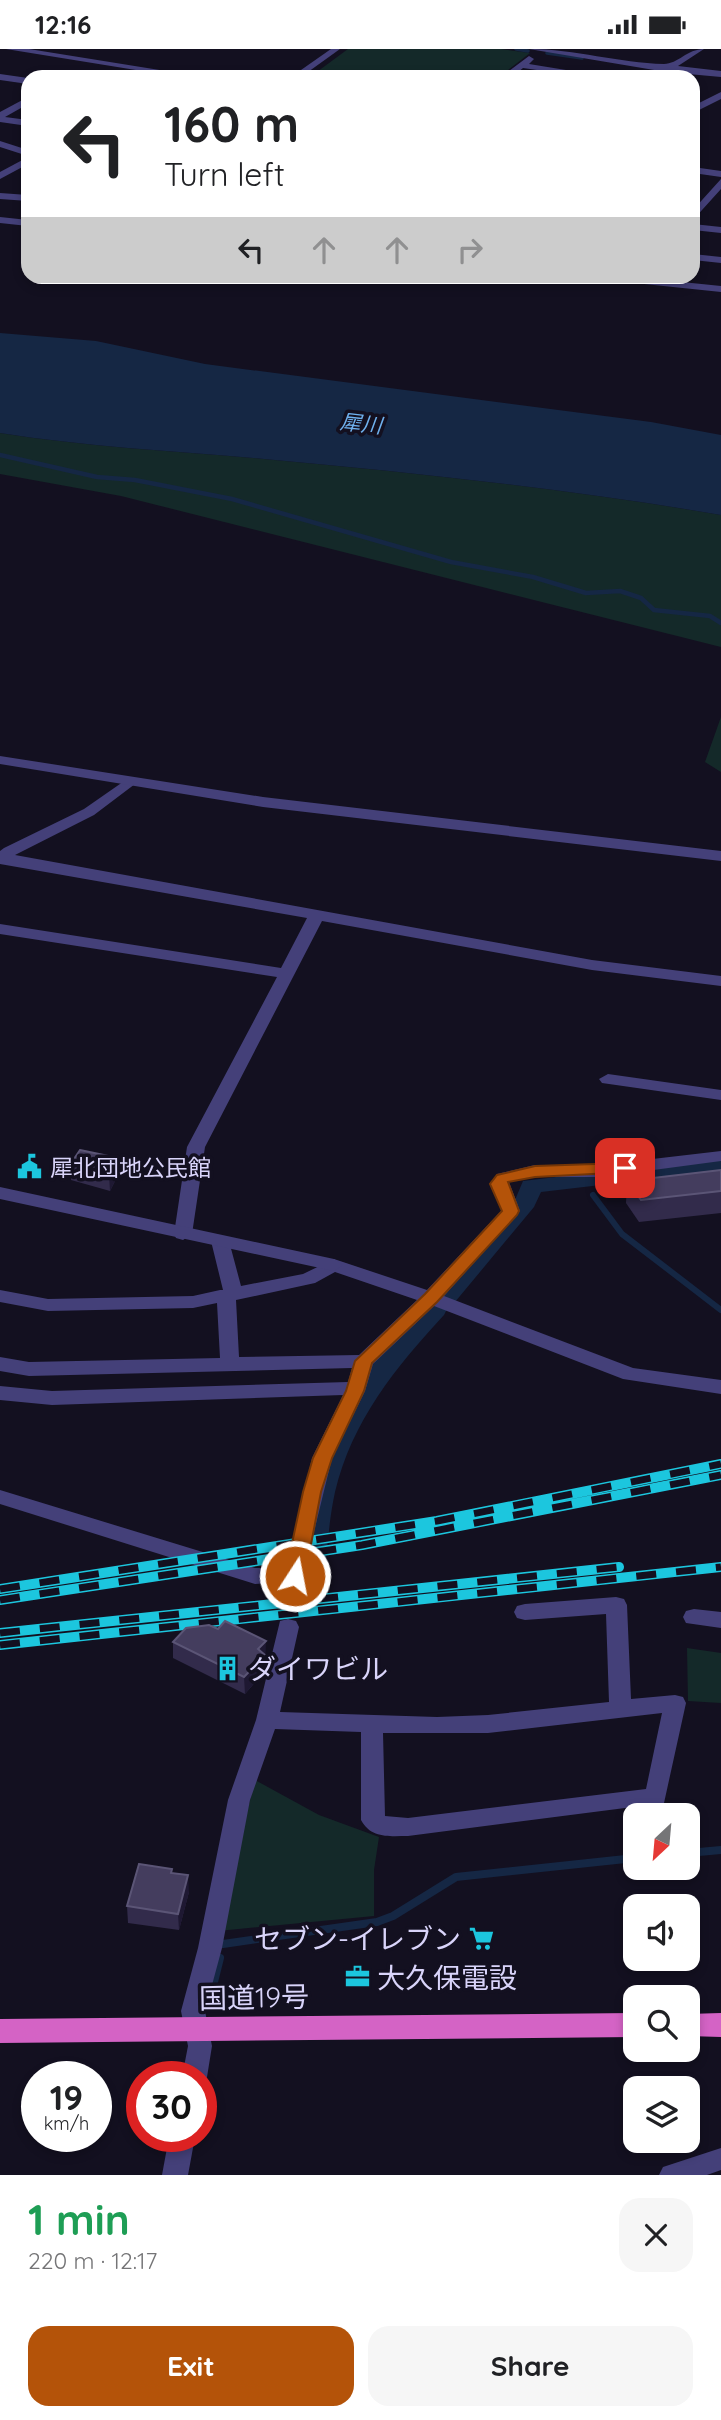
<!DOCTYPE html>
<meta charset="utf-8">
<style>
:root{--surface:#fff;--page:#f6f6f6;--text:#202124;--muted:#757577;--accent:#b45309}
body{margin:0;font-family:Quicksand,"Noto Sans JP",sans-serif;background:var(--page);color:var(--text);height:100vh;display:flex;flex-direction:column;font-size:26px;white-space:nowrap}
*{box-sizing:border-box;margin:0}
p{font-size:23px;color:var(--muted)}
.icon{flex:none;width:38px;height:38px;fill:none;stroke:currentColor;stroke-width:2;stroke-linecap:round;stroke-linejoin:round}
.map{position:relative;height:2126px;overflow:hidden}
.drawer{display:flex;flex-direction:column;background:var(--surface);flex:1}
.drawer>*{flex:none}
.banner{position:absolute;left:21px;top:21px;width:679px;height:214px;border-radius:21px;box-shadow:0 4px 10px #0003;background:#fff;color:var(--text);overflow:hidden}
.needle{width:46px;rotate:206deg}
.fabs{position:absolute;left:623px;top:1754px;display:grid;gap:14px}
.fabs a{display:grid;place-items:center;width:77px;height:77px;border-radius:14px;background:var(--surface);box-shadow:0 4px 10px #0003;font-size:35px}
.speed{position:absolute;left:21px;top:2012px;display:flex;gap:14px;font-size:35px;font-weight:700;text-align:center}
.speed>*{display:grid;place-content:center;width:91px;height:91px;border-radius:50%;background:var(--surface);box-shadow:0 4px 10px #0003;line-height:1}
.speed small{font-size:18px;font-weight:400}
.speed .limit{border:10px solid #d22;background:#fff;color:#111}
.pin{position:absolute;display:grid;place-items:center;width:60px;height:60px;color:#fff;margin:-30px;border-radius:14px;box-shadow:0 4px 10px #0006}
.me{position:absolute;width:77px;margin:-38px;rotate:11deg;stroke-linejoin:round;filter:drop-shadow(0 0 5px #0008)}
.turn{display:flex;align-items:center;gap:24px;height:147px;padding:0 28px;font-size:32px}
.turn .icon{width:91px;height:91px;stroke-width:2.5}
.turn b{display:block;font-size:49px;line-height:60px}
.lanes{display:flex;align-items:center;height:66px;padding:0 28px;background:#0003;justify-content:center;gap:35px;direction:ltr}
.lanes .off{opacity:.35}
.round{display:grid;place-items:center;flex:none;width:74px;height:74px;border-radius:21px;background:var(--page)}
.overview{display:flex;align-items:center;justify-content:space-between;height:119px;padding:0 28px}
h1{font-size:42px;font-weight:700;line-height:52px;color:#1e9e55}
.primary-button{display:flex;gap:14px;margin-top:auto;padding:14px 28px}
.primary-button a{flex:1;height:80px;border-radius:21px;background:var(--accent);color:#fff;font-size:28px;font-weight:700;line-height:80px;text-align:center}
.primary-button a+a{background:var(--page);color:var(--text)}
.status{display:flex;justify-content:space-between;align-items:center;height:49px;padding:0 35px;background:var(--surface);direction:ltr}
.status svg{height:19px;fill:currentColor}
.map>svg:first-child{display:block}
.green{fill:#142929}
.water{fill:#152744}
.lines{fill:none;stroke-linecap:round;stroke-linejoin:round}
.stream-far3{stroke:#152744;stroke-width:3.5}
.stream-far2{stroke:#152744;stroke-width:4.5}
.stream-far1{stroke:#152744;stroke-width:6}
.stream{stroke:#152744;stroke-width:8}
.canal{fill:#152744;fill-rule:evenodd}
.pedestrian{fill:#444079;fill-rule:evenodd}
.minor{fill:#444079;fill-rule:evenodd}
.tertiary{fill:#444079;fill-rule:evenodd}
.trunk{fill:#d463c5;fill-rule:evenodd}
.rail-casing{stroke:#1cc6de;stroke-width:10}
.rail{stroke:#131020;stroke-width:7;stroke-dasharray:20;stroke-linecap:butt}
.wall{fill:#322b4b}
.shaded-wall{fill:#1e1832}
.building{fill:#443d5e;stroke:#5b5576;stroke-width:2}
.route{fill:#b45309;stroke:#753606;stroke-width:2}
.labels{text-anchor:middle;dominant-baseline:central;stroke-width:7;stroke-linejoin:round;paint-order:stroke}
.far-water-label{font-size:21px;font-style:italic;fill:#6fb0ed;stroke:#131020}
.poi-label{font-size:23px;fill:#d9d4fa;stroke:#131020;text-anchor:start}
.near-poi-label{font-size:28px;fill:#d9d4fa;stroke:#131020;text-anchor:start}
.near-street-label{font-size:28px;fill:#d9d4fa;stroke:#131020}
</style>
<div class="status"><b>12:16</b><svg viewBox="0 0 49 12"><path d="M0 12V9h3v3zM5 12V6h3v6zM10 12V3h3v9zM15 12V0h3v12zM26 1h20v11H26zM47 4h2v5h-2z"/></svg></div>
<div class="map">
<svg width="721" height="2126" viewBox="0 0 721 2126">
<rect width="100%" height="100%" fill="#131020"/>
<path class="green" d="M 348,0 L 501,0 L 530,4 L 499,28 L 310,28 Z
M 0,384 C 88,398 175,402 264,410 C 416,424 570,440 721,466 L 721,598 L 121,447 L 0,425 Z
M 721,668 L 721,723 L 705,713 Z
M 687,1599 L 721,1604 L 721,1654 L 688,1652 Z
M 255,1731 L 319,1766 L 379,1788 L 374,1821 L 374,1867 L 218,1882 Z"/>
<path class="water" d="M 0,284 L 96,292 L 205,315 L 651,373 L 721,386 L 721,466 C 570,440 416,424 264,410 C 175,402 88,398 0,384 Z"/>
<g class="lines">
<path class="stream-far3" d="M 516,0 L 528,2
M 547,4 L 582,9"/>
<path class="stream-far2" d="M 0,406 L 97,428 L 135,431 L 232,450 L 451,513 L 533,528 L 586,544 L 620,542 L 641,549 L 654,561 L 710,567 L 721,574"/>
<path class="stream-far1" d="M 593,1146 L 622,1185 L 721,1261"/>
<path class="stream" d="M 688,1804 L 721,1801
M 223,1895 L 377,1873 L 393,1867 L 456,1828 L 635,1809
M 211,1945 L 220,1909"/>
<path class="canal" d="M 721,1108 L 721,1122 L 541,1143 L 534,1158 L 455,1253 L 444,1254 L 447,1260 L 444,1266 C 395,1319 352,1372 335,1443 C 328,1475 327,1508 323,1540 L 319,1547 L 309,1550 L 299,1547 L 295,1540 C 300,1508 301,1475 309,1444 C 323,1384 357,1332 397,1286 C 408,1274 421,1253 437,1252 L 434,1247 L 437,1241 L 515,1151 L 523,1132 Z"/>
<path class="pedestrian" d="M 331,0 L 340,0 L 301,28 L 291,28 Z"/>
<path class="minor" d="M 6,0 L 29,0 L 203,28 L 179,28 Z
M 529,0 C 575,0 619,14 664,15 C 678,15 687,0 704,0 L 678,17 L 721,22 L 721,28 L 666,23 Z
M 529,7 L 534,10 L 529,15 L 609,28 L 585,28 L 523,19 L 512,28 L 501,28 Z
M 0,25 L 28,29 L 28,35 L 0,31 Z
M 721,43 L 721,50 L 693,64 L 693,57 Z
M 28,48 L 28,55 L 5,68 L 28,71 L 28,77 L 0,73 L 0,63 Z
M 0,92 L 28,101 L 28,107 L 0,98 Z
M 28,108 L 28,115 L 0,130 L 0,123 Z
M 693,118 L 721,122 L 721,128 L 693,124 Z
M 721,130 L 721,140 L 693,171 L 693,161 Z
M 0,144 L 28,146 L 28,152 L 0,150 Z
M 693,175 L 721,178 L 721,184 L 693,181 Z
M 693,205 L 721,208 L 721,214 L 693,211 Z
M 130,728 L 135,729 L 135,735 L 94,766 L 15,806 L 592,911 L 721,927 L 721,937 L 592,921 L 322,872 L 205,1098 L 192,1185 L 183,1191 L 176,1189 L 174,1185 L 187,1098 L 277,928 L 0,885 L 0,875 L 281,919 L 307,869 L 0,815 L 0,802 L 4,799 L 84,760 Z
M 608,1025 L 721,1041 L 721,1051 L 602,1034 L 599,1030 Z
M 721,1102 L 721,1112 L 601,1128 L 535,1128 L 509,1133 L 520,1162 L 444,1247 L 633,1319 L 721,1331 L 721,1345 L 623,1330 L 434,1257 L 373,1315 L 365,1342 L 332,1409 L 302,1532 L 255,1535 L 0,1455 L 0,1441 L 255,1519 L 286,1519 L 312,1409 L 343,1346 L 52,1356 L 0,1351 L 0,1337 L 52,1342 L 348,1333 L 352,1319 L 29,1327 L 0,1322 L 0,1308 L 29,1313 L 220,1309 L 217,1254 L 193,1259 L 48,1262 L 0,1253 L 0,1241 L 48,1250 L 193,1247 L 220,1241 L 223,1241 L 211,1192 L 220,1186 L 229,1192 L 241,1237 L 303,1225 L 334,1210 L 427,1241 L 502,1161 L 490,1135 L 497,1125 L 535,1116 L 601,1116 ZM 335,1223 L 417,1251 L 359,1306 L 239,1308 L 236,1251 L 315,1234 Z
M 616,1548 L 624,1550 L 627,1556 L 631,1650 L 675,1646 L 683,1648 L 686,1654 L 664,1754 L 408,1787 C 390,1787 371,1790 361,1771 L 361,1683 L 275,1680 L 250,1751 L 222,1899 L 205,1962 L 212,1997 L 207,2028 L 201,2036 L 201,2028 L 182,2028 L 188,1997 L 181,1962 L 198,1899 L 228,1751 L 256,1671 L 280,1572 L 288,1570 L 296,1572 L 299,1578 L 280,1663 L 437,1668 L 488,1666 L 609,1653 L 606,1565 L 525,1571 L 517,1569 L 514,1563 L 517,1557 L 525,1555 ZM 662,1664 L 646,1740 L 408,1769 L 385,1767 L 383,1684 L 488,1684 Z
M 694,1560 L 721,1563 L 721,1579 L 686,1574 L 683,1568 L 686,1562 Z
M 169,2088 L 195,2088 L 188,2126 L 162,2126 Z
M 721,2099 L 721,2121 L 707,2126 L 659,2126 L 663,2118 Z"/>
<path class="tertiary" d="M 0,168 L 28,171 L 28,177 L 0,174 Z
M 601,228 L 633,228 L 721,237 L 721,243 L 606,231 Z
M 0,707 L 263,748 L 721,802 L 721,812 L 263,758 L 0,715 Z
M 0,1138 L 334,1210 L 343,1216 L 334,1222 L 0,1150 Z"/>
<path class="trunk" d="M 635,1964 L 635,1988 L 0,1994 L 0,1970 Z
M 721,1964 L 721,1988 L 688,1987 L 688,1965 Z"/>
<defs>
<path id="rail" d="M 0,1540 L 437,1472 L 721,1415
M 0,1551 L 362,1496 L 721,1426
M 0,1584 L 619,1518
M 0,1596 L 721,1518"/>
</defs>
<use href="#rail" class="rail-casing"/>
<use href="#rail" class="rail"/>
</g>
<path class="wall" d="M 118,1109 L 119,1124 L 110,1142 L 71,1131 L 70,1116 Z
M 721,1121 L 721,1164 L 639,1173 L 626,1154 L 627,1132 Z
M 173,1593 L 266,1608 L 265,1610 L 265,1622 L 245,1645 L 173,1609 Z
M 172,1820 L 172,1824 L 189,1843 L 179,1881 L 128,1874 L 127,1857 Z"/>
<path class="shaded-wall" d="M 118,1109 L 119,1124 L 110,1142 L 109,1126 Z
M 266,1592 L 265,1622 L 245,1645 L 244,1628 L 258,1600 Z
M 188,1826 L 189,1843 L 179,1881 L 178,1865 Z"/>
<path class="building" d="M 80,1101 L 118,1109 L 109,1126 L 70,1116 Z
M 721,1121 L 721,1142 L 641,1151 L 627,1132 Z
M 225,1572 L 266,1592 L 258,1600 L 265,1606 L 244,1628 L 173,1593 L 186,1579 L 209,1576 L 218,1580 Z
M 139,1815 L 172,1820 L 171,1824 L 188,1826 L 178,1865 L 127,1857 Z"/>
<path class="route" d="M 625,1114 L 633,1119 L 631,1123 L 535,1128 L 508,1133 L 519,1162 L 517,1166 L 437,1253 L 372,1314 L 364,1342 L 332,1409 L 321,1443 L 305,1527 L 302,1532 L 288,1532 L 285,1527 L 303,1443 L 313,1409 L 346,1342 L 355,1312 L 425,1245 L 502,1162 L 490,1135 L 497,1126 L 535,1117 Z"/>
<defs>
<symbol id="civic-bare" viewBox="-9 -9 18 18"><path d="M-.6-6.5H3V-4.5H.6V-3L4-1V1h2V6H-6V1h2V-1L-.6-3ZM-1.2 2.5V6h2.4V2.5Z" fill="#1cc6de" stroke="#131020" stroke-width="2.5" paint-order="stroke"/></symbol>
<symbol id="building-bare" viewBox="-9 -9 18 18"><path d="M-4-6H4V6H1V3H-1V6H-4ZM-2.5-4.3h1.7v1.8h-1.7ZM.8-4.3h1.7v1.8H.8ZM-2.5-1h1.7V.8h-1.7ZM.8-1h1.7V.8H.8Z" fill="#1cc6de" stroke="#131020" stroke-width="2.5" paint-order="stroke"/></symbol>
<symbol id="supermarket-bare" viewBox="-9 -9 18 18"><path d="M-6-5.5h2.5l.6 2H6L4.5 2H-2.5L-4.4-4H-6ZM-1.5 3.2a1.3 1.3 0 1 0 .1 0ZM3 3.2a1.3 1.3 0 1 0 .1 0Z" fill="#1cc6de" stroke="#131020" stroke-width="2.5" paint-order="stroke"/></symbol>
<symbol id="office-bare" viewBox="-9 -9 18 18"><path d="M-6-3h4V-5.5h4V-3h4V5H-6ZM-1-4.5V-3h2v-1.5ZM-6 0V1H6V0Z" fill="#1cc6de" stroke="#131020" stroke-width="2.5" paint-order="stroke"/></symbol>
</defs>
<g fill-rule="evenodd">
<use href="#civic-bare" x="12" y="1100" width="35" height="35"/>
<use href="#building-bare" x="210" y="1602" width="35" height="35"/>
<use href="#supermarket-bare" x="464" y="1872" width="35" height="35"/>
<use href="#office-bare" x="340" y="1910" width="35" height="35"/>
</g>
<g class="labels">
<g class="far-water-label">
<text transform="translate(361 374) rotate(6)">犀川</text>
</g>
<g class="poi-label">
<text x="50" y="1118">犀北団地公民館</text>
</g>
<g class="near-poi-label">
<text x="248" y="1619">ダイワビル</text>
<text x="461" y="1889" text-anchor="end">セブン-イレブン</text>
<text x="377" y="1928">大久保電設</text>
</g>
<g class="near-street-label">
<text transform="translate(254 1948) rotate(-1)">国道19号</text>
</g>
</g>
</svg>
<div class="fabs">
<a><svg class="needle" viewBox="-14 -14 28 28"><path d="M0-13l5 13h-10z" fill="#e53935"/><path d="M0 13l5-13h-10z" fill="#757577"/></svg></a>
<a><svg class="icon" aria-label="sound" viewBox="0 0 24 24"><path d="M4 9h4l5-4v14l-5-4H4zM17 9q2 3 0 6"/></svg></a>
<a><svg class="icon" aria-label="search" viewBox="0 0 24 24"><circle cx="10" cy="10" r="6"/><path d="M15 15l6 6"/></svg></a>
<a><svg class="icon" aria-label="layers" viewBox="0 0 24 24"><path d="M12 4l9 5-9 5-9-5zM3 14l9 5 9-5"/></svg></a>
</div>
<div class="speed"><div>19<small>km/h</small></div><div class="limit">30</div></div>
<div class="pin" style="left:625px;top:1119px;background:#d93025"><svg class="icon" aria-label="arrive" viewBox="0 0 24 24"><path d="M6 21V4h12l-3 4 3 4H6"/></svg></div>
<svg class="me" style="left:295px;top:1527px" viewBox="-20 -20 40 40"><circle r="17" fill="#b45309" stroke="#fff" stroke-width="3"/><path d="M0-11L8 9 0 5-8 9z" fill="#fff"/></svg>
<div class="banner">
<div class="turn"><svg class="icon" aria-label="left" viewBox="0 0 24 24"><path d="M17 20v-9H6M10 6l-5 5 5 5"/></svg><div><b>160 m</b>Turn left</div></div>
<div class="lanes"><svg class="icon" aria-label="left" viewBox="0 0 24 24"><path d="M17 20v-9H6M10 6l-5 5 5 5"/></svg><svg class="icon off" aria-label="ahead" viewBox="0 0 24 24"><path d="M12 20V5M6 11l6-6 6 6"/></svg><svg class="icon off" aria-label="ahead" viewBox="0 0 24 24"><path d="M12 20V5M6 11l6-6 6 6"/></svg><svg class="icon off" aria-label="right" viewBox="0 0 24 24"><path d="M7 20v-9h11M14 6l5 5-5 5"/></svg></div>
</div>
</div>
<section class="drawer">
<div class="overview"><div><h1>1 min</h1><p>220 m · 12:17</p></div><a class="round"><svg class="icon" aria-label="close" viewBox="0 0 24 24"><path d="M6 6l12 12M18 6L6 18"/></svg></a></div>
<div class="primary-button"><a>Exit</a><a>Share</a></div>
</section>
